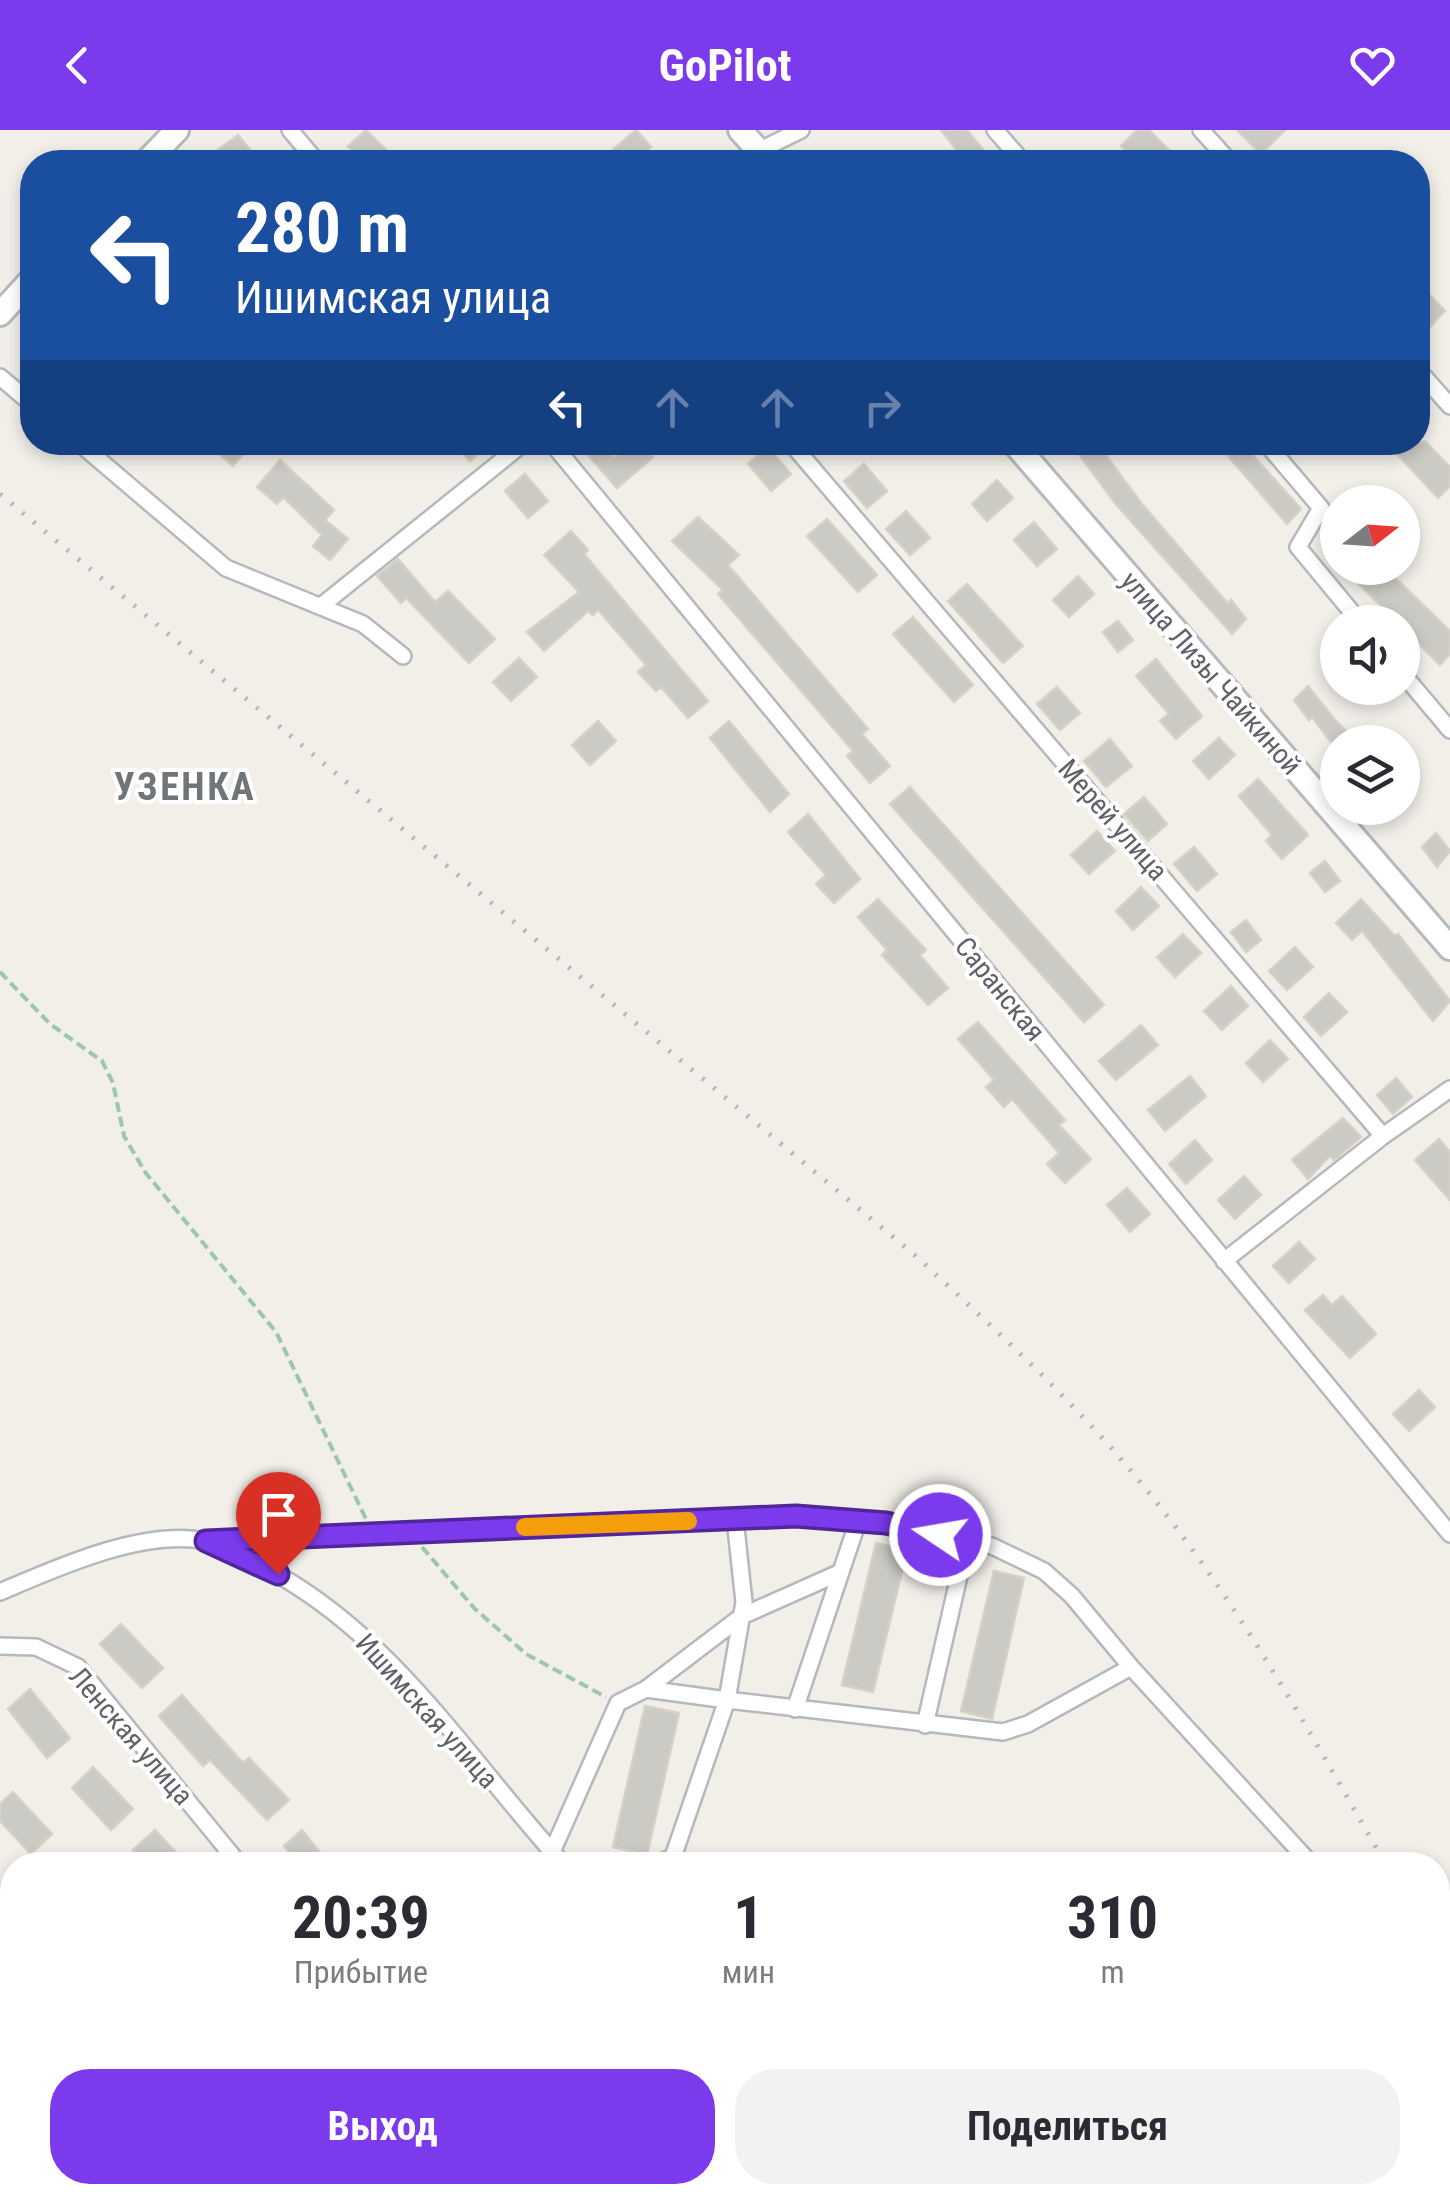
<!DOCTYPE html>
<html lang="ru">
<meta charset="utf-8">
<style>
:root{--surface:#fff;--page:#f2f2f3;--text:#2b2b33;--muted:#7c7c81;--accent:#7c3aed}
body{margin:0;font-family:"Roboto Condensed",sans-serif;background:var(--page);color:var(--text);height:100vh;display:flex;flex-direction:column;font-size:38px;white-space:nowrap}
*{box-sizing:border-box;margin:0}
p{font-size:32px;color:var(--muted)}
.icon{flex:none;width:55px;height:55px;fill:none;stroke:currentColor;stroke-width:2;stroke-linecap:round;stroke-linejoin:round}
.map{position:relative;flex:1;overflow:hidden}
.panel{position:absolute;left:0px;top:1722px;width:1450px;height:352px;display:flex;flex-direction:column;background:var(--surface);border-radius:40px 40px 0 0;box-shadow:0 5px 15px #0003}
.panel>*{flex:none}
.hud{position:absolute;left:20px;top:20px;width:1410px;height:305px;border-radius:40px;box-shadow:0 5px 15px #0003;background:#1a4fa0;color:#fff;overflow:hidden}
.needle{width:65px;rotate:73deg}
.controls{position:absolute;left:1320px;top:355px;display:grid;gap:20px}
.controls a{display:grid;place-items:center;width:100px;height:100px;border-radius:50%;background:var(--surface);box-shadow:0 5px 15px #0003;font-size:50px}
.pin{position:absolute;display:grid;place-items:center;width:85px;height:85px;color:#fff;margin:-102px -42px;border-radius:50% 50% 50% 0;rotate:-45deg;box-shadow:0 0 10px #0007}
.pin .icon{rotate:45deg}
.me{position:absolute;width:110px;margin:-55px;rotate:282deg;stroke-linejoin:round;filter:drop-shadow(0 0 8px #0008)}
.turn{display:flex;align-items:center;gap:35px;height:210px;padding:0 50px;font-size:45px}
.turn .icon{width:130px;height:130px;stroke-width:2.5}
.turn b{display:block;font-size:70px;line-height:85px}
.lanes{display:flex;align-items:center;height:95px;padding:0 50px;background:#0003;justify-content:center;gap:50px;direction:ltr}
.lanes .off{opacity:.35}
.eta{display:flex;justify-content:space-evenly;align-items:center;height:170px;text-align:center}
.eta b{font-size:60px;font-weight:700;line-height:70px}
.button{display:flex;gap:20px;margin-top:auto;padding:20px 50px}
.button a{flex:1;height:115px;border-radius:40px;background:var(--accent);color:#fff;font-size:40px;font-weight:700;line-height:115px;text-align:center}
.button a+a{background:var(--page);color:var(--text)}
header{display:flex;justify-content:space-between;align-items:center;height:130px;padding:0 50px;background:var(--accent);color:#fff;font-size:45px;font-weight:700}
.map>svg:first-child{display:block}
.building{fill:#cccac5;stroke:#d6d1c6;stroke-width:2.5}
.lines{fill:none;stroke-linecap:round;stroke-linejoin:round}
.street-casing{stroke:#b5b8bc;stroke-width:20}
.secondary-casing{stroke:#b6babf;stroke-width:28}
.path{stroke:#9cc7a9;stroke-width:4;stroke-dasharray:10 5;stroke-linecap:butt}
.street{stroke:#fff;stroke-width:15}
.secondary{stroke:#fff;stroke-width:22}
.rail{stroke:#b6b7b8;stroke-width:5;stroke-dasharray:2.5 12;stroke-linecap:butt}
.route-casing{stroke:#51269a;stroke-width:25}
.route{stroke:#7c3aed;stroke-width:18}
.slow{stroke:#f59e0b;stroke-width:18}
.labels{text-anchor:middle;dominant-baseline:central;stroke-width:8;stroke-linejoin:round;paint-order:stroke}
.street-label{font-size:28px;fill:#5f6368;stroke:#fff}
.district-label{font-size:38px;font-weight:bold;letter-spacing:2.5px;fill:#70757a;stroke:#fff}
</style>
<header><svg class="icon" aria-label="back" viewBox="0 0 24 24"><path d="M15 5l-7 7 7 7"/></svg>GoPilot<svg class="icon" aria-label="heart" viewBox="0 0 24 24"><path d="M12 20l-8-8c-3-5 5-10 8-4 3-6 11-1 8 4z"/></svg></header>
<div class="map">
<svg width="1450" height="2074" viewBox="0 0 1450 2074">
<rect width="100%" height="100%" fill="#f1efe8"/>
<path class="building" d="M 366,0 L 391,25 L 382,32 L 362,32 L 348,16 Z
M 636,0 L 651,17 L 634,32 L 618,32 L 609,23 Z
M 941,0 L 967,0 L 993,32 L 966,32 Z
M 1137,0 L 1149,0 L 1172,23 L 1163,32 L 1138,32 L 1121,16 Z
M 1237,0 L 1285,0 L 1261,24 Z
M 238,5 L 255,26 L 247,32 L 228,32 L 218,20 Z
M 1418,153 L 1445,181 L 1418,209 Z
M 206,312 L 253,312 L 233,336 Z
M 453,312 L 490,312 L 470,331 Z
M 591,312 L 600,312 L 614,328 L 633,312 L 641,312 L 653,327 L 617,358 L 583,319 Z
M 1070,312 L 1096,312 L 1142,374 L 1228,474 L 1231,470 L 1246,489 L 1232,504 L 1114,372 Z
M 1216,312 L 1241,312 L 1301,379 L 1287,394 Z
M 1386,312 L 1426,312 L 1450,337 L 1450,356 L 1438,368 Z
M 768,317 L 791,344 L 771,361 L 748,334 Z
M 280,330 L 334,380 L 325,390 L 348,409 L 330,430 L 313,416 L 322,405 L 283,367 L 277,374 L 257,357 Z
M 864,334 L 887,361 L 867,378 L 844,351 Z
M 525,344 L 548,371 L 528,388 L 505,361 Z
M 997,350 L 1013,368 L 987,391 L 972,374 Z
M 906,381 L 930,408 L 910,425 L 886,399 Z
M 698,387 L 739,425 L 728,435 L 868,599 L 862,604 L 890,636 L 870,653 L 847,626 L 853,621 L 718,464 L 723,460 L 672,411 Z
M 827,389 L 877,445 L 858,462 L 807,406 Z
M 1034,392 L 1057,419 L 1037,436 L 1014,410 Z
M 571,401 L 588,420 L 584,424 L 708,571 L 688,588 L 661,557 L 656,561 L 638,542 L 646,535 L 598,480 L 593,485 L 588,481 L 544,521 L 527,502 L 579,462 L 544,425 Z
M 398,429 L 435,472 L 448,461 L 495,509 L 469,533 L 406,468 L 401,473 L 377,446 Z
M 1343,438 L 1385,438 L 1450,501 L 1450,524 L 1440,535 Z
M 1078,446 L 1094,464 L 1069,487 L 1053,470 Z
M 967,454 L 1023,516 L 1003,533 L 948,471 Z
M 913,487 L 973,555 L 954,572 L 893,504 Z
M 1118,491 L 1133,510 L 1118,522 L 1103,502 Z
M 519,528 L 537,547 L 511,571 L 493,552 Z
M 1156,529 L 1202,586 L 1176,609 L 1160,591 L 1169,584 L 1136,546 Z
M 1308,556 L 1335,590 L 1357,612 L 1331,612 L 1312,587 L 1309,590 L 1294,570 Z
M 1057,557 L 1080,583 L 1060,600 L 1037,574 Z
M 598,591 L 616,611 L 590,635 L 572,615 Z
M 729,591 L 789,664 L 770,682 L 710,608 Z
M 1219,608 L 1235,625 L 1209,649 L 1193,631 Z
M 1110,609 L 1132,636 L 1106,657 L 1084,631 Z
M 1258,649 L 1308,705 L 1282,729 L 1266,711 L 1272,705 L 1239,666 Z
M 910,657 L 1104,875 L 1084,892 L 890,674 Z
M 1144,667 L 1167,694 L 1148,711 L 1124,684 Z
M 808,684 L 860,749 L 834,773 L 816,754 L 826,745 L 788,702 Z
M 1097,701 L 1115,721 L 1089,744 L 1071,725 Z
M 1436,703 L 1450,721 L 1437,737 L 1422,717 Z
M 1194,717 L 1217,744 L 1197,761 L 1174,734 Z
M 1325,731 L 1340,751 L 1325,762 L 1310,743 Z
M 1141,757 L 1159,776 L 1133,800 L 1116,781 Z
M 878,769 L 926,820 L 920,825 L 948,858 L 928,875 L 882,825 L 887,820 L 858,787 Z
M 1361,769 L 1395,806 L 1398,804 L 1450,871 L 1433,891 L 1362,801 L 1352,810 L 1336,793 Z
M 1246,790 L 1261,810 L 1246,822 L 1231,802 Z
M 1183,804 L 1201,823 L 1175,847 L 1157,827 Z
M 1295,817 L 1313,837 L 1287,860 L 1269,841 Z
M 1231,856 L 1248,876 L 1222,900 L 1204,881 Z
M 1329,863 L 1347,882 L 1321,906 L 1304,887 Z
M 978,892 L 1065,990 L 1059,995 L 1091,1029 L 1065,1053 L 1047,1034 L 1059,1023 L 1012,969 L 1004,977 L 986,957 L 994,950 L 958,909 Z
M 1141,895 L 1158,915 L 1116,950 L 1099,931 Z
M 1270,910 L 1288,929 L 1263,952 L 1246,933 Z
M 1190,946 L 1206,966 L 1165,1001 L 1148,980 Z
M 1396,948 L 1412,967 L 1393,984 L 1377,965 Z
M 1343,988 L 1361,1007 L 1334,1030 L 1330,1026 L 1308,1049 L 1292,1030 Z
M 1439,1009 L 1450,1022 L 1450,1070 L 1415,1030 Z
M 1195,1010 L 1212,1030 L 1186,1054 L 1169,1034 Z
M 1244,1046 L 1261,1065 L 1235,1089 L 1218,1070 Z
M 1127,1058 L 1150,1084 L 1130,1102 L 1107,1075 Z
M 1299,1112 L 1315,1129 L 1289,1153 L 1273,1136 Z
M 1323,1165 L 1332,1175 L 1342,1166 L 1376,1204 L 1350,1228 L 1305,1180 Z
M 1419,1260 L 1435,1277 L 1409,1301 L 1393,1284 Z
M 876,1413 L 907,1420 L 873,1562 L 842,1555 Z
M 994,1441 L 1024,1448 L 992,1589 L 961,1581 Z
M 121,1494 L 163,1538 L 142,1558 L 100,1514 Z
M 30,1559 L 70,1608 L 47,1628 L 8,1579 Z
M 182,1565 L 243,1633 L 249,1628 L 289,1670 L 267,1690 L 210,1630 L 203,1636 L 159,1586 Z
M 645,1576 L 679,1583 L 647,1725 L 613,1717 Z
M 93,1637 L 133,1679 L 111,1700 L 72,1658 Z
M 13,1662 L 52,1704 L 31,1724 L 0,1691 L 0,1674 Z
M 155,1700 L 188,1735 L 147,1735 L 133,1720 Z
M 302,1700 L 330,1735 L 299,1735 L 284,1716 Z"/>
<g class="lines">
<defs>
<path id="street" d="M 290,0 L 317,32
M 995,0 L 1023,32
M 1201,0 L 1230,32
M 758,21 L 801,0
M 1418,240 L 1450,276
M 0,247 L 32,274
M 78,312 L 226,438 L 363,494 L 403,526
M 551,312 L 1450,1404
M 790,312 L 1383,1006 L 1450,959
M 1265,312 L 1321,378 L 1298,417 L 1360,492
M 321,476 L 525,312
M 1402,543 L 1450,600
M 1224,1131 L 1383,1006
M 206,1411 L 795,1386 L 886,1393 L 967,1411 L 992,1416 L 1044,1441 L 1072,1466 L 1131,1537 L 1312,1735
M 0,1462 C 56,1438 144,1398 206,1411 C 230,1416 254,1431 275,1443 C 398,1512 471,1633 564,1735
M 0,1516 L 36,1517 L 78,1537 L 240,1735
M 646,1559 L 742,1486 L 841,1442
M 795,1579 L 858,1391
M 925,1595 L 967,1411
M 552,1722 L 618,1573 L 646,1559 L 727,1570 L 744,1472 L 735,1389
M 653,1735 L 673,1727 L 727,1570 L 1003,1602 L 1028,1594 L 1131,1537
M 0,1843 L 12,1859
M 1438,1935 L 1450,1955
M 179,2062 L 188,2074
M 508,2062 L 518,2074
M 830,2062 L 839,2074"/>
<path id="secondary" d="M 740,0 L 769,32
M 146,32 L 177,0
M 0,184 L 32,149
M 1013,312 L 1450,818"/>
</defs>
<use href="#street" class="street-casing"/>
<use href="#secondary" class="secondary-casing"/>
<path class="path" d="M 0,842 L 50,894 L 102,931 L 113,953 L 124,1006 L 145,1042 L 276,1202 L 366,1389
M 422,1417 L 474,1478 L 526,1524 L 606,1567"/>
<use href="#street" class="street"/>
<use href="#secondary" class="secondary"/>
<path class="rail" d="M 0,364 L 917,1127 C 989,1194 1062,1260 1126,1335 C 1230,1457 1307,1597 1386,1735
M 1438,1825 L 1450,1846"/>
</g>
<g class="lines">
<defs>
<path id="route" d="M 278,1444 L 206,1411 L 796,1386 L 886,1393 L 940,1405"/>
</defs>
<use href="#route" class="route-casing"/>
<use href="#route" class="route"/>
<path class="slow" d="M 525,1397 L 688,1391"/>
</g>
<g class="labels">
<g class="street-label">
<text transform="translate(1211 543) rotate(49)">улица Лизы Чайкиной</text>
<text transform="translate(1113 690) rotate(49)">Мерей улица</text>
<text transform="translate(1000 859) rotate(51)">Саранская</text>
<text transform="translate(427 1581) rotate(48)">Ишимская улица</text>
<text transform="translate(131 1606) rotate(49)">Ленская улица</text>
</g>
<g class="district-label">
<text x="185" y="657">УЗЕНКА</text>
</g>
</g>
</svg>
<div class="controls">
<a><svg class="needle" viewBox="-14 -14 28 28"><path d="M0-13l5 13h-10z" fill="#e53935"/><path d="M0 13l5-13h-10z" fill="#7c7c81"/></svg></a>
<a><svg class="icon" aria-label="sound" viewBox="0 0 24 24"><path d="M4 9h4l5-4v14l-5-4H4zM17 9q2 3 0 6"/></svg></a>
<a><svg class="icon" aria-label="layers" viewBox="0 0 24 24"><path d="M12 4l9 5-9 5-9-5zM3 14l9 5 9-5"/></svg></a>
</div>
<div class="pin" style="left:278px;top:1444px;background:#d93025"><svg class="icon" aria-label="arrive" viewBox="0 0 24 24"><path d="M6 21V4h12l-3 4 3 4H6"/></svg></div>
<svg class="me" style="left:940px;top:1405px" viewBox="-20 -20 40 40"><circle r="17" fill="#7c3aed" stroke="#fff" stroke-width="3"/><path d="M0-11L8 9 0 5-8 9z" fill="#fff"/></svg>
<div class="hud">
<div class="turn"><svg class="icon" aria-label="left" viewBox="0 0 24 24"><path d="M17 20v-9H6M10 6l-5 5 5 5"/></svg><div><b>280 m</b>Ишимская улица</div></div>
<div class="lanes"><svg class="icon" aria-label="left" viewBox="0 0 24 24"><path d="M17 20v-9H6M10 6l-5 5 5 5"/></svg><svg class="icon off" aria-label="ahead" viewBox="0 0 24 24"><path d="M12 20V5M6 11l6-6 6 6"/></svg><svg class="icon off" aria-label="ahead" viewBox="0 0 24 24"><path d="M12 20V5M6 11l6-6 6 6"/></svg><svg class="icon off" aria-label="right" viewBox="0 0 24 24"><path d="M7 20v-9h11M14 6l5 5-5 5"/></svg></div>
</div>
<section class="panel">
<div class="eta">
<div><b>20:39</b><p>Прибытие</p></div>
<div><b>1</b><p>мин</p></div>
<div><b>310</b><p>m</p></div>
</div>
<div class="button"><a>Выход</a><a>Поделиться</a></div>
</section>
</div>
